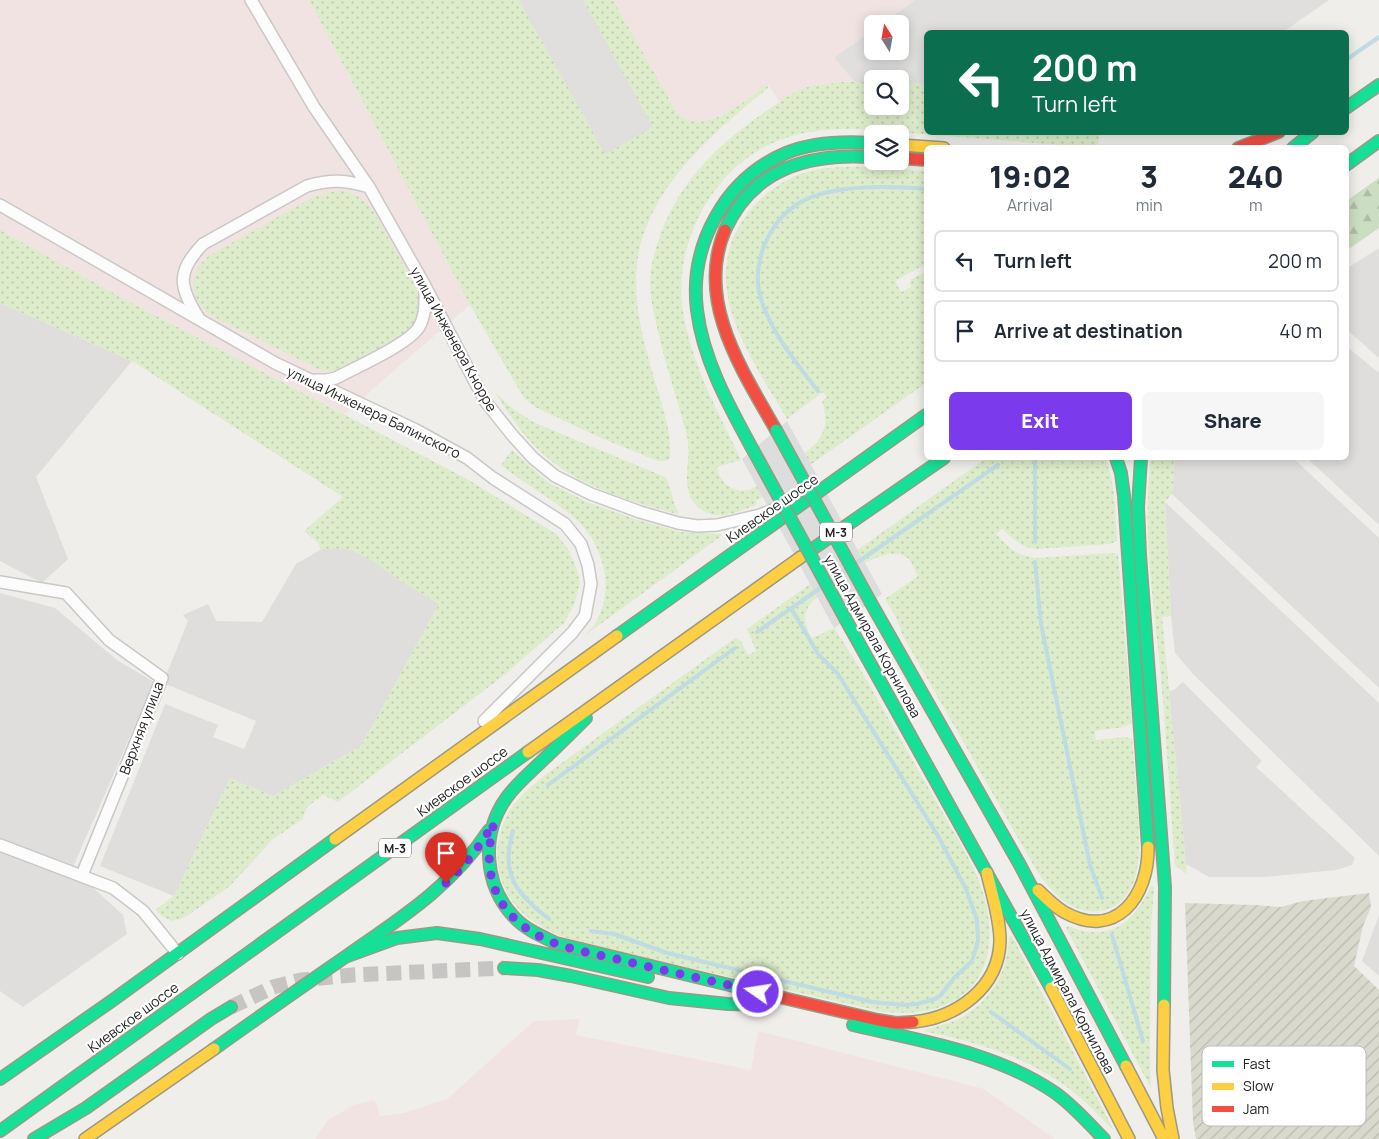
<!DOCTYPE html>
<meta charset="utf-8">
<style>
:root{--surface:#fff;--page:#f6f6f7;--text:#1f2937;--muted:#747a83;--line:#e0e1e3;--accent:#7c3aed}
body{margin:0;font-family:Manrope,sans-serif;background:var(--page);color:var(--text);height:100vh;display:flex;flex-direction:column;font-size:19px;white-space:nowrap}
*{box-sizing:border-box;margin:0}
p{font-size:16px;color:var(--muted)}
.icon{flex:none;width:28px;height:28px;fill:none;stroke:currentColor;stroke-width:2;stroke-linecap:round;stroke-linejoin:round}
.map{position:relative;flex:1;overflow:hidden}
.details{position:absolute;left:924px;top:145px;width:425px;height:315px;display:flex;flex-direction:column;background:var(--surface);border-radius:8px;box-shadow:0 2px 12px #0003}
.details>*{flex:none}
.guide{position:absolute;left:924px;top:30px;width:425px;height:105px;border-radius:8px;box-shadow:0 2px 12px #0003;background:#0b6e4f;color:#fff;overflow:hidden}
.needle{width:32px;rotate:349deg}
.buttons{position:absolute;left:864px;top:15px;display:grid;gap:10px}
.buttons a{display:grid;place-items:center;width:45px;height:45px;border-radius:8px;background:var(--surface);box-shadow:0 2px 12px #0003;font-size:25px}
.pin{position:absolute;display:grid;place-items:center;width:42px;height:42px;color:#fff;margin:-51px -21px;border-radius:50% 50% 50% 0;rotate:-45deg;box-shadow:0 0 5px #0007}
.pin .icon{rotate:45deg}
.me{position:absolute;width:55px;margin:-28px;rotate:283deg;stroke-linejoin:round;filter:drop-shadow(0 0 4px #0008)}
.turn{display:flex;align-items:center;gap:18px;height:105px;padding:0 25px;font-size:22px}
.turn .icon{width:65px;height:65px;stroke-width:2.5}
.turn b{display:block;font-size:35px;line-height:42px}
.eta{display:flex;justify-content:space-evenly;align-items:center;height:85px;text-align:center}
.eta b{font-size:30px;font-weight:800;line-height:35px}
.action{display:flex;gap:10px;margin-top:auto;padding:10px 25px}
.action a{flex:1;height:58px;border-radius:8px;background:var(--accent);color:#fff;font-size:20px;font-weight:800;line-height:58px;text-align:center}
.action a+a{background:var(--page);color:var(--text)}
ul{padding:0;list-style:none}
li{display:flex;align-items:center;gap:15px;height:62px;margin:0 10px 8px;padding:0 15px;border:2px solid var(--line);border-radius:8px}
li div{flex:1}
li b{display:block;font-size:19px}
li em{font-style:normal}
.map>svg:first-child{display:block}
.residential{fill:#dfdedc}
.commercial{fill:#f1e3e1}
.construction{fill:url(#construction-furrows)}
.grass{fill:url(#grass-dots)}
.forest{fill:url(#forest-firs)}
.parking{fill:#e0dfde}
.pier{fill:#dedddd}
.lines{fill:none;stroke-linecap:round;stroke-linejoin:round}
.stream{stroke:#bfdbe3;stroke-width:4}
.secondary-tunnel{stroke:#c7c5c3;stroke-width:15;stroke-dasharray:15 8;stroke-linecap:butt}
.street-casing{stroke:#c9c8c7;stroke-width:14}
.fast-casing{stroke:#999a82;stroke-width:14}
.slow-casing{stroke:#999a82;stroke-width:14}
.jam-casing{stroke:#999a82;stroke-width:14}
.street{stroke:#fdfcfc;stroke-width:11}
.fast{stroke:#16e098;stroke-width:11}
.slow{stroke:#ffcf43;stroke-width:11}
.jam{stroke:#f24e42;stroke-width:11}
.fast-bridge-casing{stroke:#999a82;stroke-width:14;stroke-linecap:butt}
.fast-bridge{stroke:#16e098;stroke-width:11}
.route{stroke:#7c3aed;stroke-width:9;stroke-dasharray:0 16.2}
.labels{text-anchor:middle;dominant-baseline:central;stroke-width:4.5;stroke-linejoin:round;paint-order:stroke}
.shield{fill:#fff;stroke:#646464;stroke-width:1}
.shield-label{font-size:12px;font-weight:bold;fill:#222}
.street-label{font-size:14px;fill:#222;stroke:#fff}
.key{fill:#fff;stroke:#bdbdbd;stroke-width:1}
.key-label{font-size:14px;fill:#222}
</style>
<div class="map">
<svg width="1379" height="1139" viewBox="0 0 1379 1139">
<defs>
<pattern id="construction-furrows" width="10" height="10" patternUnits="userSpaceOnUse" patternTransform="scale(1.25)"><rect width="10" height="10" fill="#d9d9cd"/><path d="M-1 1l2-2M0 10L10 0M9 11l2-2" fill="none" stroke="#babab0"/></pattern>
<pattern id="grass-dots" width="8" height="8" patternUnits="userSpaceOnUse" patternTransform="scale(1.25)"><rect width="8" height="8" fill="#ddeccb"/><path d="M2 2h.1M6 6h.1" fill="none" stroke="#bdcaae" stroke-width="1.8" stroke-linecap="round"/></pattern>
<pattern id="forest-firs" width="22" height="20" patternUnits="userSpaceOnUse" patternTransform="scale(1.25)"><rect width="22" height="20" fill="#cbdec1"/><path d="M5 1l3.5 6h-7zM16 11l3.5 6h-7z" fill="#aebea6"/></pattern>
</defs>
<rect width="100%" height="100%" fill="#f0eeeb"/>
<path class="residential" d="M 1379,248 L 1379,358 L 1346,329 L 1346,269 Z
M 0,303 L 132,361 L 36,477 L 68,559 L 42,583 L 0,561 Z
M 1346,346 L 1379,373 L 1379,525 L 1307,458 L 1346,458 Z
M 1175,458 L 1293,458 L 1379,538 L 1379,688 L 1172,494 Z
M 1165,502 L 1379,703 L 1379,856 L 1193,674 L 1175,653 L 1171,616 Z
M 329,548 L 342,548 L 357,552 L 371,559 L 398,579 L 439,604 L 361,746 L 273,796 L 230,778 L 174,896 L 100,866 L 165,704 L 218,725 L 213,737 L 244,749 L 256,721 L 163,683 L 188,621 L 183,615 L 208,604 L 216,621 L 262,622 L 296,564 L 320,550 Z
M 0,593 L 55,608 L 117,660 L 154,682 L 73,867 L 0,838 Z
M 1183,682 L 1262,761 L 1256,767 L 1355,858 L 1352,865 L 1336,870 L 1264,877 L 1209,877 L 1186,864 L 1169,691 L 1174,690 Z
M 0,851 L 89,884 L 123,915 L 127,934 L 23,1007 L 0,991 Z
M 1379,915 L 1379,976 L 1362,961 Z"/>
<path class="commercial" d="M 0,0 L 309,0 L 470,305 L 344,414 L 128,301 L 0,230 Z
M 613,0 L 915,0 L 882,24 L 872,24 L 872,30 L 834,58 L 855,82 L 841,82 L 819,85 L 794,92 L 780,102 L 767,84 L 730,111 L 705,122 L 694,122 L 683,119 L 677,113 Z
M 580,1019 L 576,1035 L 751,1070 L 758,1031 L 984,1089 L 1055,1139 L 315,1139 L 328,1120 L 354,1105 L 375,1100 L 380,1116 L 404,1113 L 447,1099 L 534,1021 Z"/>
<path class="construction" d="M 1369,893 L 1371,907 L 1363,926 L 1354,966 L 1379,990 L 1379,1139 L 1196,1139 L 1193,1122 L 1185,903 L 1255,905 L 1281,907 L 1303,901 Z"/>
<path class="grass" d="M 309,0 L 613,0 L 677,113 C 705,138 744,101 767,84 L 768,88 C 708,137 636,197 636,282 C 636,314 645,347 654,378 C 660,398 675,441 669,460 L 665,461 L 658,461 L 599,437 L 535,407 L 524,398 L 470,305 Z
M 841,82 L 872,82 L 872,106 L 900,106 L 900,83 L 926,84 L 926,132 L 1098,133 L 1099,141 L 1097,145 L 1086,147 L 859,129 C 832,129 806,130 780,140 C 714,165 672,243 683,312 C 692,365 718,412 741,460 L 717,467 C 719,484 737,496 753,488 C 766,479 779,470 793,462 C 818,444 832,433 822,401 L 827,397 L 823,392 L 787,419 C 749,354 692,279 752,208 C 769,188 794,173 820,169 C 855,164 891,169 926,171 L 926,264 L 895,281 L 901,292 L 911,287 L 910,284 L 911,279 L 926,272 L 926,383 L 775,490 L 756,501 L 756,505 C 739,511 719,522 702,510 C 676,493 693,461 687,436 C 677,398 664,361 656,323 C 653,309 650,295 650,282 C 650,270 653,259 656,248 C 674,185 718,143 771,108 C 779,103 786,97 793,93 C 807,85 826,84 841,82 Z
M 344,191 C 360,196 365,200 375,214 L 416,287 C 420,300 423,315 413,327 C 405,336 351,366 339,370 C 333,372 326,371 320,370 L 214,317 C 189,300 185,275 210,255 L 315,196 L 329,192 Z
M 0,230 L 128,301 L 467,479 L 556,534 L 568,549 L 576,567 L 580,582 L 575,603 L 564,623 L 503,676 L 338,802 L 323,795 L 307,807 L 303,819 L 272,840 L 230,886 L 184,918 L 172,921 L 163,917 L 155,910 L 174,896 L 230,778 L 273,796 L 361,746 L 439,604 C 425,595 411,588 398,579 C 371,561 355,543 320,550 L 318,543 L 304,531 L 343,497 L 132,361 L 0,303 Z
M 495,392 L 513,409 L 535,423 L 665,477 C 672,485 671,501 679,513 L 677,514 C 624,500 569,484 531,442 C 517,427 506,409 495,392 Z
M 512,450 L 549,483 L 587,502 L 638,520 L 680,532 L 722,534 L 720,537 L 584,636 C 589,631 595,625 598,618 C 614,587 603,546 579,522 C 556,500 526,485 501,465 Z
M 986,458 L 1105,458 C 1116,483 1115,513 1117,541 L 1110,544 L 1037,549 C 1022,548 1013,539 1002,529 L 996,534 C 1009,548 1017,556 1037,558 L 1113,553 L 1118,554 L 1132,723 L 1124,727 L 1095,731 L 1096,740 L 1125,737 L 1132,739 C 1134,759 1135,779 1137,800 C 1139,834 1149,903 1100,911 C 1072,915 1053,893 1038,873 L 903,636 L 896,617 L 885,599 L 918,576 C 914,570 913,561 906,557 C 882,542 835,584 816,598 C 802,609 803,624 812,638 L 834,628 L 858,665 L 968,857 C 1012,940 991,1022 884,1012 L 589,945 C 568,939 547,932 530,919 C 495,894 488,846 510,810 C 519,796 532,786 545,775 L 735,638 L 741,641 L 748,655 L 756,651 L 747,629 Z
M 1151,458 L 1175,458 L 1172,494 L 1165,502 L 1171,616 L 1162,617 L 1187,874 L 1175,865 C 1170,799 1166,732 1160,667 C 1153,597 1142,527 1151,458 Z
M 1151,886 L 1154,887 L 1151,926 L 1150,1053 L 1151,1088 L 1066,928 L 1068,926 C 1110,943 1134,923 1151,886 Z
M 1011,936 L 1012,936 L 1115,1132 C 1096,1112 1076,1091 1052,1077 C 1013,1052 968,1041 924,1031 C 933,1026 946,1025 956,1020 C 988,1006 1009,972 1009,937 Z"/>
<path class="forest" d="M 1379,178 L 1379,228 L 1346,251 L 1346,201 Z"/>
<path class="parking" d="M 519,0 L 583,0 L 653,127 L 605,154 Z
M 915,0 L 1329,0 L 1283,32 L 926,32 L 926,84 L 900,83 L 900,79 L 872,79 L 872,82 L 855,82 L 834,58 L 872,30 L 872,51 L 900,51 L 900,24 L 882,24 Z"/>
<path class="pier" d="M 787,421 L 882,594 L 834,628 L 742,459 Z"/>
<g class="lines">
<path class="stream" d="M 1346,60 L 1379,37
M 818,391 C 797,364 766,326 759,291 C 756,276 759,260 764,246 C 771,229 781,215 796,205 C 827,184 890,186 926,189
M 1035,542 L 1035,458
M 1035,562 L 1041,624 L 1090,865 L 1102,898
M 855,564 L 998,465
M 828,583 L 849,568
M 757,632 L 822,587
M 548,785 L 735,648
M 513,831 C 500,873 516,894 549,919
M 591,931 L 614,934 L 667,953 L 872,1002 L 904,1005 L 917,1004 L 935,999 L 941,995 L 954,978 L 972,961 L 978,941 L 977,920 L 966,889 L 938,836 L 838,674 L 818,654 L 791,608
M 1112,935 L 1143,1041
M 991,1012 L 1070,1069"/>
<path class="secondary-tunnel" d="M 231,1007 L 273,987 L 301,980 L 352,975 L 504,968"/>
<defs>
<path id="street" d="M 251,0 L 314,107 L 369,187 L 424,284 L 485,401 L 513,436 L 533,458 L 555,476 L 591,494 L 640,512 L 678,523 L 697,526 L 717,525 L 760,515 L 790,503
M 0,205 L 275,363 L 416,430 L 467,458 L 493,478 L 565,524 L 581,544 L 588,565 L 591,584 L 585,616 L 572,633 L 484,721
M 198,317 C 179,286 176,272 203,244 L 307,186 C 331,179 346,180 369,187
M 315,380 L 326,380 L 336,378 C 356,367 409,344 419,327 C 426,315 425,301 425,288
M 0,582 L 66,593 L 109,640 L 162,678 L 82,875
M 0,845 L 113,888 L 143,911 L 178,954"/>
<path id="fast" d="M 1346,108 L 1379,85
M 1293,148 L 1313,132
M 1346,165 L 1379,141
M 725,230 C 753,168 809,153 872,157
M 753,450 C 729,406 703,360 697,310 C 689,245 725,179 786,153 C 813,142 843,141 872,143
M 1116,458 L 1121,473 L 1124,496 L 1148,847
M 1141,458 L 1138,507 L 1140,555 L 1165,887 L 1164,1005
M 801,557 L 944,458
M 871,603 L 1020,865 L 1126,1066
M 846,620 L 1051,988
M 617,636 L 926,415
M 586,718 C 572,732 559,745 545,758 C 532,771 518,782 507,797 C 481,833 483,884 514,917 C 525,929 541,936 556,943 L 775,996
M 345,957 L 397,938 L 437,933 L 480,939 L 648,977
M 504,968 L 538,970 L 571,976 L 669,998 L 728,1004 L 770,1005
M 853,1025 C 921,1041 995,1052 1054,1092 C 1073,1105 1088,1123 1104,1139
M 214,1049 C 259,1017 303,986 348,955 C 401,918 452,886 489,830
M 0,1079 L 113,1000 L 335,839
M 0,1131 L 528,752
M 34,1139 L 86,1108 L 211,1019 L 231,1007"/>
<path id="slow" d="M 900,145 L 944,148
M 528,752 L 801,557
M 335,839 L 617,636
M 1038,890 C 1046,898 1054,906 1064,912 C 1116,941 1149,896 1148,847
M 1051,988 L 1129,1139
M 1164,1005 L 1163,1070 L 1167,1108 L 1173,1139
M 913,1022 C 956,1018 999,988 1000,941 C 1000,918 992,895 987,873
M 1126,1066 L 1164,1139
M 85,1139 L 214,1049"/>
<path id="jam" d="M 1238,148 L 1279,132
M 900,158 L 926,160
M 725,230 C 695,301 742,370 776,430
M 775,996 L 878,1020 L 896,1023 L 913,1022"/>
</defs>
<use href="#street" class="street-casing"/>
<use href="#fast" class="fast-casing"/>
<use href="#slow" class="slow-casing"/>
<use href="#jam" class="jam-casing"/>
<use href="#street" class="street"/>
<use href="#fast" class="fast"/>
<use href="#slow" class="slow"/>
<use href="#jam" class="jam"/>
<defs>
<path id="fast-bridge" d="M 776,430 L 871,603
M 753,450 L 846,620"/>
</defs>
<use href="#fast-bridge" class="fast-bridge-casing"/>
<use href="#fast-bridge" class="fast-bridge"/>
</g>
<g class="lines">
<path class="route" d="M 446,883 C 466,866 480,845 494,823 C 478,883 503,927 563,946 C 586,953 610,957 633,963 C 675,973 717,982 758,992"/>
</g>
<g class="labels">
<g class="shield">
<rect x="820" y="522.5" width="32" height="19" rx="4"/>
<rect x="379" y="838.5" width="32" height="19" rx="4"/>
</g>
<g class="shield-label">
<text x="836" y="532">М-3</text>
<text x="395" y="848">М-3</text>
</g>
<g class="street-label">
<text transform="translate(454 339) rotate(61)">улица Инженера Кнорре</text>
<text transform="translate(374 412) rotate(26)">улица Инженера Балинского</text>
<text transform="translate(772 508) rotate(-35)">Киевское шоссе</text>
<text transform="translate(873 636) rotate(61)">улица Адмирала Корнилова</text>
<text transform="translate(141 728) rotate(-69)">Верхняя улица</text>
<text transform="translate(462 781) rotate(-36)">Киевское шоссе</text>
<text transform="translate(1068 991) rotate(62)">улица Адмирала Корнилова</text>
<text transform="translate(133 1017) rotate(-36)">Киевское шоссе</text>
</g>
</g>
<rect x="1202" y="1046" width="164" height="80" rx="8" class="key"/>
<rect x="1212" y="1061" width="22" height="6" fill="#16e098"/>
<rect x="1212" y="1083" width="22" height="7" fill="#ffcf43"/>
<rect x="1212" y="1106" width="22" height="6" fill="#f24e42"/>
<g class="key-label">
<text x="1243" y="1069">Fast</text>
<text x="1243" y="1091">Slow</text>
<text x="1243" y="1114">Jam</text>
</g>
</svg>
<div class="buttons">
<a><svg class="needle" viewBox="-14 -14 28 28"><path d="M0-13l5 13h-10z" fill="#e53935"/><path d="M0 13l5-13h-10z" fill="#747a83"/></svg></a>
<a><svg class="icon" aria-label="search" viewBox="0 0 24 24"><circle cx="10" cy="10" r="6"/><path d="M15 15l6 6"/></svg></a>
<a><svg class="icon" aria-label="layers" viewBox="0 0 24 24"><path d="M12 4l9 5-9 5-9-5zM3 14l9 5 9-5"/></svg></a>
</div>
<div class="pin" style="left:446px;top:883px;background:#d93025"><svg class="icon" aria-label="arrive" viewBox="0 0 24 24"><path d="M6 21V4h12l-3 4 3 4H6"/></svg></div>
<svg class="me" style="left:758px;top:992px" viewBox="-20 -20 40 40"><circle r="17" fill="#7c3aed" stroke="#fff" stroke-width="3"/><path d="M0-11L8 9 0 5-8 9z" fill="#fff"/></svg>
<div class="guide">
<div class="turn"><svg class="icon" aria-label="left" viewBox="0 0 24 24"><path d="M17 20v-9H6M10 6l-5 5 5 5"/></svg><div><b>200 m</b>Turn left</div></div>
</div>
<section class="details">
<div class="eta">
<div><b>19:02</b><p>Arrival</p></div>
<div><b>3</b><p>min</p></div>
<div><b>240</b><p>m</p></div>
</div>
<ul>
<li><svg class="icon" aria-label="left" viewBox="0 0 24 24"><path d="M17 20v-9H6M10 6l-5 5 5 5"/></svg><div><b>Turn left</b></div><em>200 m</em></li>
<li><svg class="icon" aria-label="arrive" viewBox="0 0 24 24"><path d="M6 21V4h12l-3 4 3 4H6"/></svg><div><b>Arrive at destination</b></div><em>40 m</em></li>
</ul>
<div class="action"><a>Exit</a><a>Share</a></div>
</section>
</div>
